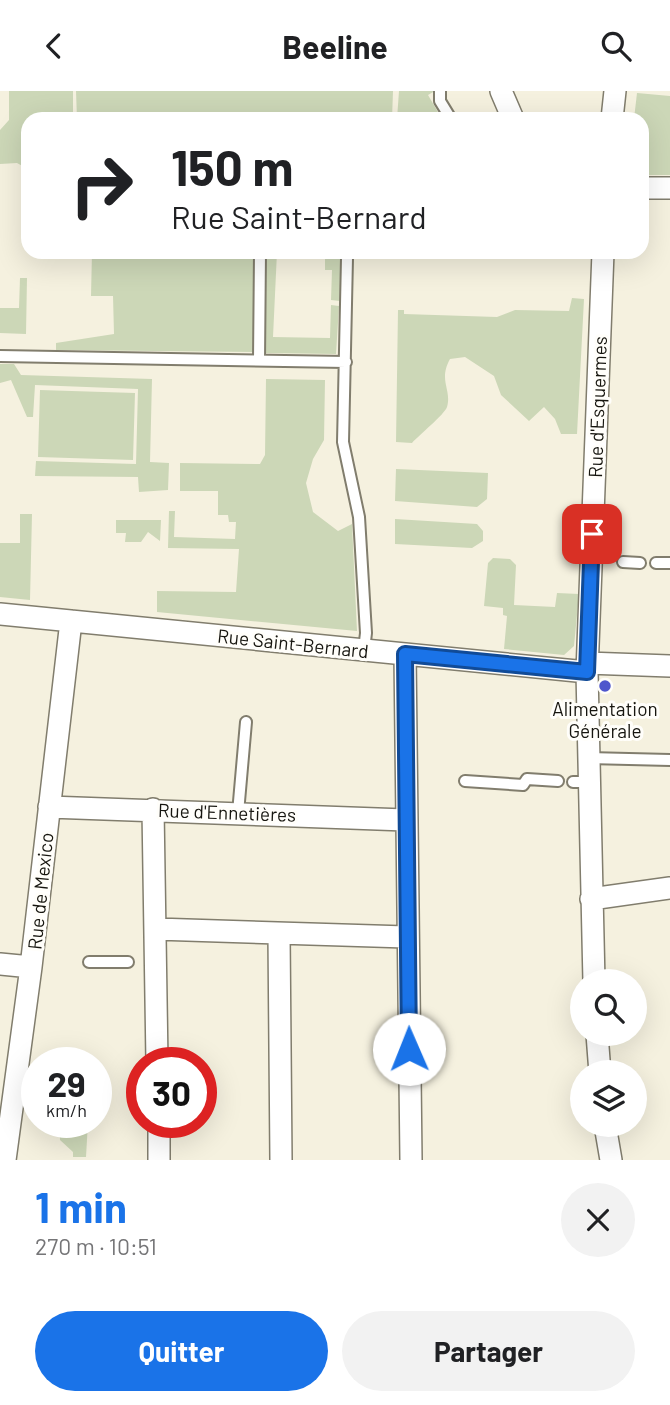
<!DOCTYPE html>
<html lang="fr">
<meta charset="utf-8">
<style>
:root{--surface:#fff;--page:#f2f2f2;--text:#202124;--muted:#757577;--accent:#1a73e8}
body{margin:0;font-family:Barlow,sans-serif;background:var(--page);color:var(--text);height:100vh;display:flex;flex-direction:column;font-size:26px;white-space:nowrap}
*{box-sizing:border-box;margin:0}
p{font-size:23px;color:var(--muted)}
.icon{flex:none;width:38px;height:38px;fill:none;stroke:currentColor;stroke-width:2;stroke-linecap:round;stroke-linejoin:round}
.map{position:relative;height:1069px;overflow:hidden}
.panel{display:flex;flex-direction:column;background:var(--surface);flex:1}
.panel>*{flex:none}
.hud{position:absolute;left:21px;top:21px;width:628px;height:147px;border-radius:21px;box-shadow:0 7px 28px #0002;background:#fff;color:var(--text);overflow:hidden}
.controls{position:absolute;left:570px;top:878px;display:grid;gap:14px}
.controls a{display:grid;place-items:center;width:77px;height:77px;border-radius:50%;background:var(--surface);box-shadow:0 7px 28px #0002;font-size:35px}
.speed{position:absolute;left:21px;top:956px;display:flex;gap:14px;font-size:35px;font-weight:700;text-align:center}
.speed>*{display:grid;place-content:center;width:91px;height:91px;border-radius:50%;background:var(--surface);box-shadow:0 7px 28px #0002;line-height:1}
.speed small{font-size:18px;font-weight:400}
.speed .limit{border:10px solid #d22;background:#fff;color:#111}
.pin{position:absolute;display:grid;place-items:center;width:60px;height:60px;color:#fff;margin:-30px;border-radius:14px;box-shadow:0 4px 10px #0006}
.me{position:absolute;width:77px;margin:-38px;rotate:359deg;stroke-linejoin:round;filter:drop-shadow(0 0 5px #0008)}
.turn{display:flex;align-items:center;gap:24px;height:147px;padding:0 35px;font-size:32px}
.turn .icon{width:91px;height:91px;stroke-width:2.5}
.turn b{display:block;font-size:49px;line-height:60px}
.round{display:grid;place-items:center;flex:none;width:74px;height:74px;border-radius:37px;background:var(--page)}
.summary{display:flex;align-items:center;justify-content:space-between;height:119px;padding:0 35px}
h1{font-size:42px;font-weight:700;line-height:52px;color:var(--accent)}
.action{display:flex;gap:14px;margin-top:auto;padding:14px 35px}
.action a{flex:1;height:80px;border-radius:42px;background:var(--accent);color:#fff;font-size:28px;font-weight:700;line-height:80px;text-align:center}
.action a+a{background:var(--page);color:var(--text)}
header{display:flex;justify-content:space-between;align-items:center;height:91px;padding:0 35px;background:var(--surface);font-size:32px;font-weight:700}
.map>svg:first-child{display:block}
.green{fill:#ccd7b7}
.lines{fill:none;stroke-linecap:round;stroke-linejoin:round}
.lane-casing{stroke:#817d6d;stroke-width:14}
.street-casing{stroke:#817d6d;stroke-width:24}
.lane{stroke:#fff;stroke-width:10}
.street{stroke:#fff;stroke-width:21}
.route-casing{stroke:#114b97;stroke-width:18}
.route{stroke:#1a73e8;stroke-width:12}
.poi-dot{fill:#4e56cc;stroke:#fffefa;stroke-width:2.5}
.labels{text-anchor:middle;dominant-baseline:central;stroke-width:6;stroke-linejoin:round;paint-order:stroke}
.street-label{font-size:19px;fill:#16150f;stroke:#fffefa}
.poi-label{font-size:19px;fill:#16150f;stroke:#fffefa}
</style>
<header><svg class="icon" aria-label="back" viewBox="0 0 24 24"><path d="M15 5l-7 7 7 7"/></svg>Beeline<svg class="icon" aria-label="search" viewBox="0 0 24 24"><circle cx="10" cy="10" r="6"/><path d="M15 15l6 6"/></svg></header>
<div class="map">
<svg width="670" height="1069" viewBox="0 0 670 1069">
<rect width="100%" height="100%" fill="#f5f1df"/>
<path class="green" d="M 9,0 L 73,0 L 73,28 L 28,28 L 28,78 L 17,72 L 0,73 L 0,39 L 9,29 Z
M 76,0 L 393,0 L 392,28 L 77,28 Z
M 399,0 L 435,0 L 428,4 L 442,28 L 397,28 Z
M 637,2 L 670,5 L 670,84 L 642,84 L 642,28 L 634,28 Z
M 92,161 L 255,161 L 254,261 L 56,259 L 56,252 L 114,243 L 113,205 L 91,205 Z
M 265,161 L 277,161 L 273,246 L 330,247 L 331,214 L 339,215 L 336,263 L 264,262 Z
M 325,161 L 341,161 L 340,210 L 331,209 L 332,179 L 325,179 Z
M 20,187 L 27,187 L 26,243 L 0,242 L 0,217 L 19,217 Z
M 572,207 L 584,208 L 577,343 L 561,343 L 555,328 L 544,316 L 529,330 L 501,304 L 494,285 L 465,266 L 450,268 C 438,290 452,298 447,316 C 444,324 419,344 412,352 L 396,351 L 398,219 L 404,219 L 404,223 L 497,226 L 515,219 L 569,220 Z
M 0,273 L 14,273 L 21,284 L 152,288 L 150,371 L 169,372 L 168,399 L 139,401 L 138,386 L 35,385 L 36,370 L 136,373 L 138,298 L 35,294 L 33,326 L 27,326 L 11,289 L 0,292 Z
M 266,288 L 325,289 L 324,349 L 313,368 L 306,392 L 313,421 L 338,440 L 352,433 L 357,540 L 157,521 L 157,500 L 236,501 L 239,458 L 168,457 L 169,420 L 175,420 L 174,446 L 235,448 L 236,431 L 229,431 L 228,424 L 218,424 L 218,400 L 180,400 L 180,372 L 260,373 L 265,364 Z
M 40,299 L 135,302 L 133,369 L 38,366 Z
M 396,378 L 488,382 L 487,408 L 477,416 L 395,410 Z
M 20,423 L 32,423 L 30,509 L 0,506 L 0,452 L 20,452 Z
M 395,428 L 477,433 L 483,440 L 483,450 L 472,457 L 395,453 Z
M 116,429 L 161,429 L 160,450 L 148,441 L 141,451 L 125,451 L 126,442 L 116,442 Z
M 493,467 L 510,468 L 516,474 L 514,514 L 555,516 L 557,502 L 579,503 L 574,555 L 564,564 L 504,558 L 507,525 L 503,524 L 503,517 L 484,515 L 488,472 Z
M 59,1031 L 88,1031 L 86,1066 L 73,1066 L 73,1061 L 60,1049 Z"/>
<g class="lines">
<defs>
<path id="lane" d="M 440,0 L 440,10 L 451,28
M 347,167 L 343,351 L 359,426 L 366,542 L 364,559
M 0,265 L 346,271
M 259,269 L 260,161
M 623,471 L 640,472
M 656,472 L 670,472
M 588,667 L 670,669
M 465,690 L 523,694 L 527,688 L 558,690
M 573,691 L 589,691
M 238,722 L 246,631
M 89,871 L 128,871"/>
<path id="street" d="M 501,0 L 513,28
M 612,28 L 615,0
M 642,97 L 670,97
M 0,523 L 587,581
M 405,563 L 411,1069
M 587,572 L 670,575
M 49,716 L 405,729
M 153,718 L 157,971
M 591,808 L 670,797
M 156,838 L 406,846
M 279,843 L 281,1069
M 0,873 L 31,876
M 594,891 L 587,581 L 603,161
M 597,943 L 600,982
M 159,1031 L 159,1069
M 605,1034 L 611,1069
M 5,1069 L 31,876 L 71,530"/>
</defs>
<use href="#lane" class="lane-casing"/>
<use href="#street" class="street-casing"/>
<use href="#lane" class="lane"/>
<use href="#street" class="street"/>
</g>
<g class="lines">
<defs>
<path id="route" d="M 409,958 L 405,563 L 587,581 L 592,443"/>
</defs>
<use href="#route" class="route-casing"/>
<use href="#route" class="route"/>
</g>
<circle class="poi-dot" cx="605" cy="595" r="7"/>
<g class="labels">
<g class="street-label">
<text transform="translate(597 316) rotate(-88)">Rue d'Esquermes</text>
<text transform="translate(293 552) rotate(6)">Rue Saint-Bernard</text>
<text transform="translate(227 721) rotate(2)">Rue d'Ennetières</text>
<text transform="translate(40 800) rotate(-84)">Rue de Mexico</text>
</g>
<g class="poi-label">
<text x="605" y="617">Alimentation<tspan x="605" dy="22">Générale</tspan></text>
</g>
</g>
</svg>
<div class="controls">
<a><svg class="icon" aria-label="search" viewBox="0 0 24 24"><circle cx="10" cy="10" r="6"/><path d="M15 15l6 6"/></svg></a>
<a><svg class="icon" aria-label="layers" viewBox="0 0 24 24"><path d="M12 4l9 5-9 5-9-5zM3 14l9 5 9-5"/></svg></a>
</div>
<div class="speed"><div>29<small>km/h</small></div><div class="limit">30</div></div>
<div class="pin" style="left:592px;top:443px;background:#d93025"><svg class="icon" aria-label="arrive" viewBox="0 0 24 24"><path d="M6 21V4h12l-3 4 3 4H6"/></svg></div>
<svg class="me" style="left:409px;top:958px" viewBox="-20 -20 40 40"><circle r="19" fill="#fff"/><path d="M0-13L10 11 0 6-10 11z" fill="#1a73e8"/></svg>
<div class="hud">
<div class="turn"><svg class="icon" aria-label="right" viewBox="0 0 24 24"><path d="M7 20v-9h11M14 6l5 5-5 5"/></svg><div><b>150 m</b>Rue Saint-Bernard</div></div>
</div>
</div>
<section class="panel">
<div class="summary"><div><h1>1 min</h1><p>270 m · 10:51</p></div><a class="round"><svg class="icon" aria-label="close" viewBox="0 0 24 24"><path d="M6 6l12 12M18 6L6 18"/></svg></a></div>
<div class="action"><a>Quitter</a><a>Partager</a></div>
</section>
